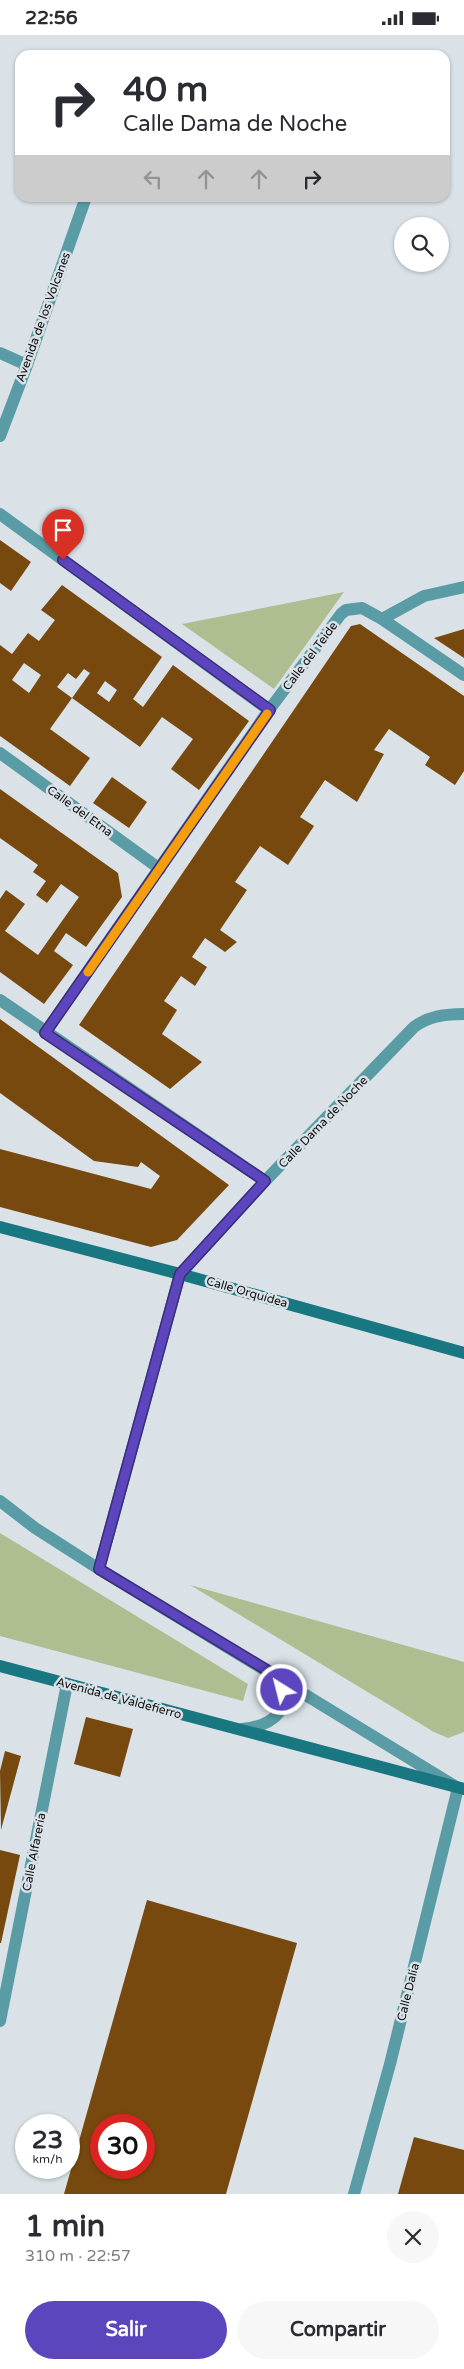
<!DOCTYPE html>
<html lang="es">
<meta charset="utf-8">
<style>
:root{--surface:#fff;--page:#f7f7f7;--text:#2b2b33;--muted:#7c7c81;--accent:#5c45bd}
body{margin:0;font-family:"Varela Round",sans-serif;background:var(--page);color:var(--text);height:100vh;display:flex;flex-direction:column;font-size:19px;white-space:nowrap}
*{box-sizing:border-box;margin:0}
p{font-size:16px;color:var(--muted)}
.icon{flex:none;width:28px;height:28px;fill:none;stroke:currentColor;stroke-width:2;stroke-linecap:round;stroke-linejoin:round}
.map{position:relative;height:2159px;overflow:hidden}
.drawer{display:flex;flex-direction:column;background:var(--surface);flex:1}
.drawer>*{flex:none}
.banner{position:absolute;left:15px;top:15px;width:435px;height:152px;border-radius:15px;box-shadow:0 1px 4px #0004;background:#fff;color:var(--text);overflow:hidden}
.tools{position:absolute;left:394px;top:182px;display:grid;gap:10px}
.tools a{display:grid;place-items:center;width:55px;height:55px;border-radius:50%;background:var(--surface);box-shadow:0 1px 4px #0004;font-size:25px}
.speed{position:absolute;left:15px;top:2079px;display:flex;gap:10px;font-size:25px;font-weight:700;text-align:center}
.speed>*{display:grid;place-content:center;width:65px;height:65px;border-radius:50%;background:var(--surface);box-shadow:0 1px 4px #0004;line-height:1}
.speed small{font-size:12px;font-weight:400}
.speed .limit{border:8px solid #d22;background:#fff;color:#111}
.pin{position:absolute;display:grid;place-items:center;width:42px;height:42px;color:#fff;margin:-51px -21px;border-radius:50% 50% 50% 0;rotate:-45deg;box-shadow:0 0 5px #0007}
.pin .icon{rotate:45deg}
.me{position:absolute;width:55px;margin:-28px;rotate:324deg;stroke-linejoin:round;filter:drop-shadow(0 0 4px #0008)}
.turn{display:flex;align-items:center;gap:18px;height:105px;padding:0 25px;font-size:22px}
.turn .icon{width:65px;height:65px;stroke-width:2.5}
.turn b{display:block;font-size:35px;line-height:42px}
.lanes{display:flex;align-items:center;height:48px;padding:0 25px;background:#0003;justify-content:center;gap:25px;direction:ltr}
.lanes .off{opacity:.35}
.round{display:grid;place-items:center;flex:none;width:52px;height:52px;border-radius:26px;background:var(--page)}
.head{display:flex;align-items:center;justify-content:space-between;height:85px;padding:0 25px}
h1{font-size:30px;font-weight:700;line-height:38px}
.action{display:flex;gap:10px;margin-top:auto;padding:10px 25px}
.action a{flex:1;height:58px;border-radius:30px;background:var(--accent);color:#fff;font-size:20px;font-weight:700;line-height:58px;text-align:center}
.action a+a{background:var(--page);color:var(--text)}
.status{display:flex;justify-content:space-between;align-items:center;height:35px;padding:0 25px;background:var(--surface);direction:ltr}
.status svg{height:14px;fill:currentColor}
.map>svg:first-child{display:block}
.green{fill:#aebe91}
.building{fill:#77490f;fill-rule:evenodd}
.lines{fill:none;stroke-linecap:round;stroke-linejoin:round}
.lane{stroke:#5a9ca5;stroke-width:12}
.street{stroke:#5a9ca5;stroke-width:12}
.secondary{stroke:#197782;stroke-width:12}
.route-casing{stroke:#3c2d7b;stroke-width:12}
.route{stroke:#5c45bd;stroke-width:9}
.slow{stroke:#f59e0b;stroke-width:9}
.labels{text-anchor:middle;dominant-baseline:central;stroke-width:5;stroke-linejoin:round;paint-order:stroke}
.street-label{font-size:12px;fill:#0b0d0f;stroke:#dae2e7}
</style>
<div class="status"><b>22:56</b><svg viewBox="0 0 49 12"><path d="M0 12V9h3v3zM5 12V6h3v6zM10 12V3h3v9zM15 12V0h3v12zM26 1h20v11H26zM47 4h2v5h-2z"/></svg></div>
<div class="map">
<svg width="464" height="2159" viewBox="0 0 464 2159">
<rect width="100%" height="100%" fill="#dae2e7"/>
<path class="green" d="M 344,557 L 274,654 L 182,589 Z
M 0,1498 L 248,1649 L 243,1666 L 0,1601 Z
M 190,1550 L 464,1627 L 464,1697 L 448,1703 L 434,1697 Z"/>
<path class="building" d="M 0,505 L 31,527 L 11,556 L 0,548 Z
M 62,550 L 162,622 L 133,664 L 143,672 L 173,630 L 249,686 L 199,755 L 171,734 L 193,704 L 162,682 L 140,712 L 72,663 L 90,638 L 84,634 L 76,644 L 68,638 L 57,652 L 72,663 L 50,694 L 90,723 L 70,751 L 0,701 L 0,610 L 12,619 L 28,598 L 39,606 L 55,585 L 41,575 ZM 24,628 L 41,640 L 29,658 L 12,645 ZM 105,646 L 117,655 L 109,667 L 97,658 Z
M 360,589 L 464,661 L 464,736 L 455,750 L 425,730 L 430,722 L 389,694 L 374,715 L 384,719 L 357,767 L 325,745 L 300,782 L 314,791 L 288,830 L 260,811 L 235,847 L 247,855 L 220,895 L 237,907 L 225,917 L 205,903 L 192,922 L 207,932 L 195,951 L 181,941 L 164,966 L 177,975 L 162,999 L 202,1027 L 170,1054 L 79,990 L 351,591 Z
M 464,594 L 464,623 L 434,603 Z
M 112,742 L 147,767 L 129,793 L 93,768 Z
M 0,754 L 118,838 L 122,862 L 86,912 L 66,898 L 54,916 L 73,930 L 44,969 L 0,937 L 0,864 L 6,855 L 25,869 L 5,896 L 38,920 L 79,862 L 61,849 L 47,868 L 36,860 L 46,846 L 33,837 L 38,830 L 0,803 Z
M 0,984 L 229,1150 L 177,1205 L 151,1212 L 0,1172 L 0,1114 L 151,1154 L 160,1141 L 141,1127 L 138,1132 L 94,1126 L 0,1058 Z
M 86,1682 L 133,1694 L 120,1742 L 74,1729 Z
M 5,1716 L 21,1721 L 1,1795 L 0,1736 Z
M 0,1815 L 20,1820 L 1,1908 L 0,1908 Z
M 147,1865 L 297,1908 L 226,2159 L 64,2159 ZM 101,2090 L 144,2090 L 144,2132 L 101,2132 Z
M 414,2102 L 464,2115 L 464,2159 L 398,2159 Z"/>
<g class="lines">
<path class="lane" d="M 27,330 L 86,162"/>
<path class="street" d="M 0,318 L 27,330 L 0,401
M 0,479 L 269,675
M 382,584 L 424,561 L 464,552
M 0,718 L 160,834
M 0,965 L 265,1146
M 45,998 L 269,675 L 341,579 L 346,575 L 362,573 L 382,584 L 464,640
M 0,1466 L 35,1493 L 99,1534 L 458,1753 L 390,2029 L 354,2159
M 99,1534 L 180,1239 L 265,1146 L 414,992 C 429,981 445,979 464,979
M 242,1694 C 273,1691 298,1672 275,1640
M 0,1986 L 67,1649"/>
<path class="secondary" d="M 0,1192 L 180,1239 L 464,1318
M 0,1631 L 464,1754"/>
</g>
<g class="lines">
<defs>
<path id="route" d="M 63,525 L 270,675 L 45,998 L 265,1146 L 180,1239 L 99,1534 L 275,1640 L 282,1655"/>
</defs>
<use href="#route" class="route-casing"/>
<use href="#route" class="route"/>
<path class="slow" d="M 88,937 L 267,679"/>
</g>
<g class="labels">
<g class="street-label">
<text transform="translate(43 282) rotate(-70)">Avenida de los Volcanes</text>
<text transform="translate(310 621) rotate(-53)">Calle del Teide</text>
<text transform="translate(80 776) rotate(36)">Calle del Etna</text>
<text transform="translate(323 1087) rotate(-46)">Calle Dama de Noche</text>
<text transform="translate(247 1257) rotate(16)">Calle Orquídea</text>
<text transform="translate(119 1663) rotate(15)">Avenida de Valdefierro</text>
<text transform="translate(34 1817) rotate(-79)">Calle Alfarería</text>
<text transform="translate(408 1957) rotate(-76)">Calle Dalia</text>
</g>
</g>
</svg>
<div class="tools">
<a><svg class="icon" aria-label="search" viewBox="0 0 24 24"><circle cx="10" cy="10" r="6"/><path d="M15 15l6 6"/></svg></a>
</div>
<div class="speed"><div>23<small>km/h</small></div><div class="limit">30</div></div>
<div class="pin" style="left:63px;top:525px;background:#d93025"><svg class="icon" aria-label="arrive" viewBox="0 0 24 24"><path d="M6 21V4h12l-3 4 3 4H6"/></svg></div>
<svg class="me" style="left:282px;top:1655px" viewBox="-20 -20 40 40"><circle r="17" fill="#5c45bd" stroke="#fff" stroke-width="3"/><path d="M0-11L8 9 0 5-8 9z" fill="#fff"/></svg>
<div class="banner">
<div class="turn"><svg class="icon" aria-label="right" viewBox="0 0 24 24"><path d="M7 20v-9h11M14 6l5 5-5 5"/></svg><div><b>40 m</b>Calle Dama de Noche</div></div>
<div class="lanes"><svg class="icon off" aria-label="left" viewBox="0 0 24 24"><path d="M17 20v-9H6M10 6l-5 5 5 5"/></svg><svg class="icon off" aria-label="ahead" viewBox="0 0 24 24"><path d="M12 20V5M6 11l6-6 6 6"/></svg><svg class="icon off" aria-label="ahead" viewBox="0 0 24 24"><path d="M12 20V5M6 11l6-6 6 6"/></svg><svg class="icon" aria-label="right" viewBox="0 0 24 24"><path d="M7 20v-9h11M14 6l5 5-5 5"/></svg></div>
</div>
</div>
<section class="drawer">
<div class="head"><div><h1>1 min</h1><p>310 m · 22:57</p></div><a class="round"><svg class="icon" aria-label="close" viewBox="0 0 24 24"><path d="M6 6l12 12M18 6L6 18"/></svg></a></div>
<div class="action"><a>Salir</a><a>Compartir</a></div>
</section>
